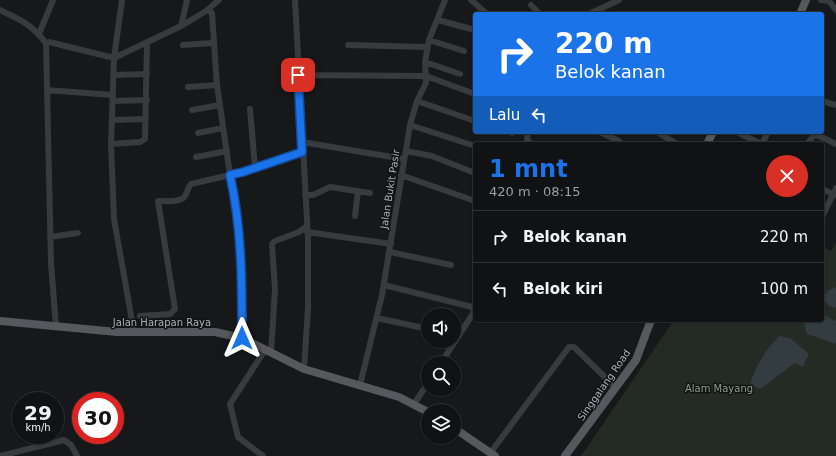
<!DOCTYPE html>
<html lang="id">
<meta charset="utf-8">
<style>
:root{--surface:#111213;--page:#1a1b1c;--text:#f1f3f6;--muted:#9c9ea0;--line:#303233;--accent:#1a73e8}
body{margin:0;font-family:"DejaVu Sans",sans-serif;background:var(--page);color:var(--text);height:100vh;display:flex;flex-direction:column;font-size:15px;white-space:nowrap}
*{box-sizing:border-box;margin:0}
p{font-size:13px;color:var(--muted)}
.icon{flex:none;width:22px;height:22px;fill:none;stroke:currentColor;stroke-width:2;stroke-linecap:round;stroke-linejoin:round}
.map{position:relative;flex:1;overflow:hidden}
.details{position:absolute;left:473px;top:142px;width:351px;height:180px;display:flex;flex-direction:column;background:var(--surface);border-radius:4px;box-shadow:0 1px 3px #0004,0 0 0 1px var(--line)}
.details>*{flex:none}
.banner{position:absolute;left:473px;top:12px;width:351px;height:122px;border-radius:4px;box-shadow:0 1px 3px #0004,0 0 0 1px var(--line);background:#1a73e8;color:#fff;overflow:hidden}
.tools{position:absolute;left:421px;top:308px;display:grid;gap:8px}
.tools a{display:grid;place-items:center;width:40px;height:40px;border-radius:50%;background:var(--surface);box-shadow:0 1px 3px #0004,0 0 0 1px var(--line);font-size:20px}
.speed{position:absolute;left:12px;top:392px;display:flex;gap:8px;font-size:20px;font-weight:700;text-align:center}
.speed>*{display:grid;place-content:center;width:52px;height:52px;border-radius:50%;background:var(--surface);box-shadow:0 1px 3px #0004,0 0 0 1px var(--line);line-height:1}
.speed small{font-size:10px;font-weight:400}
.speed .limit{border:6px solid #d22;background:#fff;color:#111}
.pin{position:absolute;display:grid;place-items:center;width:34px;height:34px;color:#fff;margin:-17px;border-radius:8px;box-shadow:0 2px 6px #0006}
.me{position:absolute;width:44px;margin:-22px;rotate:0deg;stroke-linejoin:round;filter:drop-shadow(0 0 3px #0008)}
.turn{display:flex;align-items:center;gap:14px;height:84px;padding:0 16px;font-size:18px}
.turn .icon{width:52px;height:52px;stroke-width:2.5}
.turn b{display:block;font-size:28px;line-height:34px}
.then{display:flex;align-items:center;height:38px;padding:0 16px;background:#0003;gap:8px;font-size:15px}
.round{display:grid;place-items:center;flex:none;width:42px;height:42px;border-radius:21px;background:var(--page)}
.overview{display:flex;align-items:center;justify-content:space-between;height:68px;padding:0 16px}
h1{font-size:24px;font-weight:600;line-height:30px;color:var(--accent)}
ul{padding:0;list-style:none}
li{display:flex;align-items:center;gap:12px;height:52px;padding:0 16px;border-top:1px solid var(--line)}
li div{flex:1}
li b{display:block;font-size:15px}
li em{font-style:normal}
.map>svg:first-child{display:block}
.green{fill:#242b24}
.water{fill:#323c41}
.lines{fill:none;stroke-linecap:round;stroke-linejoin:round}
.minor{stroke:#393a3e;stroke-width:6}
.major{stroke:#55585c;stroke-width:8}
.route-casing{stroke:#114b97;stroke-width:10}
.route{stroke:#1a73e8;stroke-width:7}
.labels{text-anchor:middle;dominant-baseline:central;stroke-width:3;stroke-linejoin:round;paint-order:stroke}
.street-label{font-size:10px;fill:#abb0b7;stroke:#121314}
.park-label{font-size:10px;fill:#86a084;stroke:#121314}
</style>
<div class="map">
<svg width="836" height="456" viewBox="0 0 836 456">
<rect width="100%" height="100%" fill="#171819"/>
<path class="green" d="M 836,242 L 836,456 L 581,456 L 674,320 L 822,320 L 822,247 L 831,251 Z"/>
<path class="water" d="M 836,287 L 836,308 L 829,306 L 823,298 L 829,290 Z
M 822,314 L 836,321 L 836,344 L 807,334 L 804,323 L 806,320 L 822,320 Z
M 779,336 L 790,338 L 809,354 L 803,367 L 795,363 L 760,389 L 750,385 C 755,366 766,350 779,336 Z"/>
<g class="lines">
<path class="minor" d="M 122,0 L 114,58 L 181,26 L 206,11 L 210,11 L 212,13 L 217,85 L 230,175 L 237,205 L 242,266 L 242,338
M 295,0 L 308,238 L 308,308 L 304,369
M 471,0 L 487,14
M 821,0 L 829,1 L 836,10
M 531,5 L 540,14
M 0,10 C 22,21 30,23 46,43 L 51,263 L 56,327
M 206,11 L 219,0
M 589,14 L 619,0
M 438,20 L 471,29
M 181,26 L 187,0
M 39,34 L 53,0
M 429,40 L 464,51
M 46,43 L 49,42 L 114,58 L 111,144 L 114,219 L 134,332
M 183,45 L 213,43
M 348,45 L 428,47
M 425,62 L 460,74
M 113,75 L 147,74
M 298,75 L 426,76 L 475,94
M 188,87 L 217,85
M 47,90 L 112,95
M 113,101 L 147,100
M 417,101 L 475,121
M 822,101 L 836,105
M 250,109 L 255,168
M 192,110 L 220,105
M 112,120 L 146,119
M 410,125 L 475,146
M 509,132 L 512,133
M 528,132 L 527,140 L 532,144
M 600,132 L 619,141 L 622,144
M 657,132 L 677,144
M 737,132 L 761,144
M 198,133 L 223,128
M 302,142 L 404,159
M 111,144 L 140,142 L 145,139 L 147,42
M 762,144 L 768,132
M 807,144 L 815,134 L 836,144
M 406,151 L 432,156 L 475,173
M 196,157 L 227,151
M 401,175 L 475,201
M 822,189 L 835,195
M 305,195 L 313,195 L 330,187 L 370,193
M 355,216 L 358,191
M 822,217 L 836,188
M 307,232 L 391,244
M 50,237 L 78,233
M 390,252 L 451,265
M 384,285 L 472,307 L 474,312 L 441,363
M 140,316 L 170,314 L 175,309 L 158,201 C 165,201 181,203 185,196 C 188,192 187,188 191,184 L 243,172 L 302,152
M 377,318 L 428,329
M 271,353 L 275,289 L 272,244 L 275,241 L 299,232 L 307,226
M 360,385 L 382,295 L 410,125 L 417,101 L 426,83 L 425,62 L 429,40 L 445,0
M 414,404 L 428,383
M 491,452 L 569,347 L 574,347 L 616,388
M 0,456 L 64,440 L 71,445 L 77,456
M 263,456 L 238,437 L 230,404 L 265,350"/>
<path class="major" d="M 800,14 L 806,0
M 707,144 L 713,132
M 0,321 L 117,332 L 215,332 L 242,338 L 304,369 L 399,397 L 428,412
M 454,428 L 495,456
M 565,456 L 636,360 L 651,320"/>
</g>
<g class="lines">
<defs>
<path id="route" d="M 242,338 C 242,283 242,229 230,175 L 243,172 L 302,152 L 298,75"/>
</defs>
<use href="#route" class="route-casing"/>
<use href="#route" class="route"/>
</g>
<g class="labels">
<g class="street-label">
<text transform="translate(390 189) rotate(-81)">Jalan Bukit Pasir</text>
<text x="162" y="322">Jalan Harapan Raya</text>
<text transform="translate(604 385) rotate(-55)">Singgalang Road</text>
</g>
<g class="park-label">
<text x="719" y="388">Alam Mayang</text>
</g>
</g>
</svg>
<div class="tools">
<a><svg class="icon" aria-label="sound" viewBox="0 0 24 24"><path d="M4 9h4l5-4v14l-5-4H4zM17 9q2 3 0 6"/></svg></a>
<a><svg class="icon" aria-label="search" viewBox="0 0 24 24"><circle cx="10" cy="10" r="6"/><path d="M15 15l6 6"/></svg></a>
<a><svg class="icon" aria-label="layers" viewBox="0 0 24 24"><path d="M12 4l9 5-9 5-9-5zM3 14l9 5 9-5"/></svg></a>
</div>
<div class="speed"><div>29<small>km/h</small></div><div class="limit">30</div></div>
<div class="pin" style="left:298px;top:75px;background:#d93025"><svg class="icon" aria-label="arrive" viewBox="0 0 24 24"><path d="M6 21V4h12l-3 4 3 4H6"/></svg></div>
<svg class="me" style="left:242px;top:338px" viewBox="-20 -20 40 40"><path d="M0-17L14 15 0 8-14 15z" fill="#1a73e8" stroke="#fff" stroke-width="4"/></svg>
<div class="banner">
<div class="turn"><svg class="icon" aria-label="right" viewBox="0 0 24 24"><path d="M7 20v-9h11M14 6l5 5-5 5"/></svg><div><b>220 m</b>Belok kanan</div></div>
<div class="then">Lalu<svg class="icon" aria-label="left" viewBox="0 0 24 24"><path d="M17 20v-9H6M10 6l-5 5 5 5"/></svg></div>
</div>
<section class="details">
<div class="overview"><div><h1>1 mnt</h1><p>420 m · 08:15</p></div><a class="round" style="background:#d93025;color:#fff"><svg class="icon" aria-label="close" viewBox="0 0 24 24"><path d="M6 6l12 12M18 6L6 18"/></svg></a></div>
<ul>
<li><svg class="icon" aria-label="right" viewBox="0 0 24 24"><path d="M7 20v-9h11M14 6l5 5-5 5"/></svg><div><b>Belok kanan</b></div><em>220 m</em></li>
<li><svg class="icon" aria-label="left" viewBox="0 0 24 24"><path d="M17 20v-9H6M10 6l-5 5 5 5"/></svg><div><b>Belok kiri</b></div><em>100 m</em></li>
</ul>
</section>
</div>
